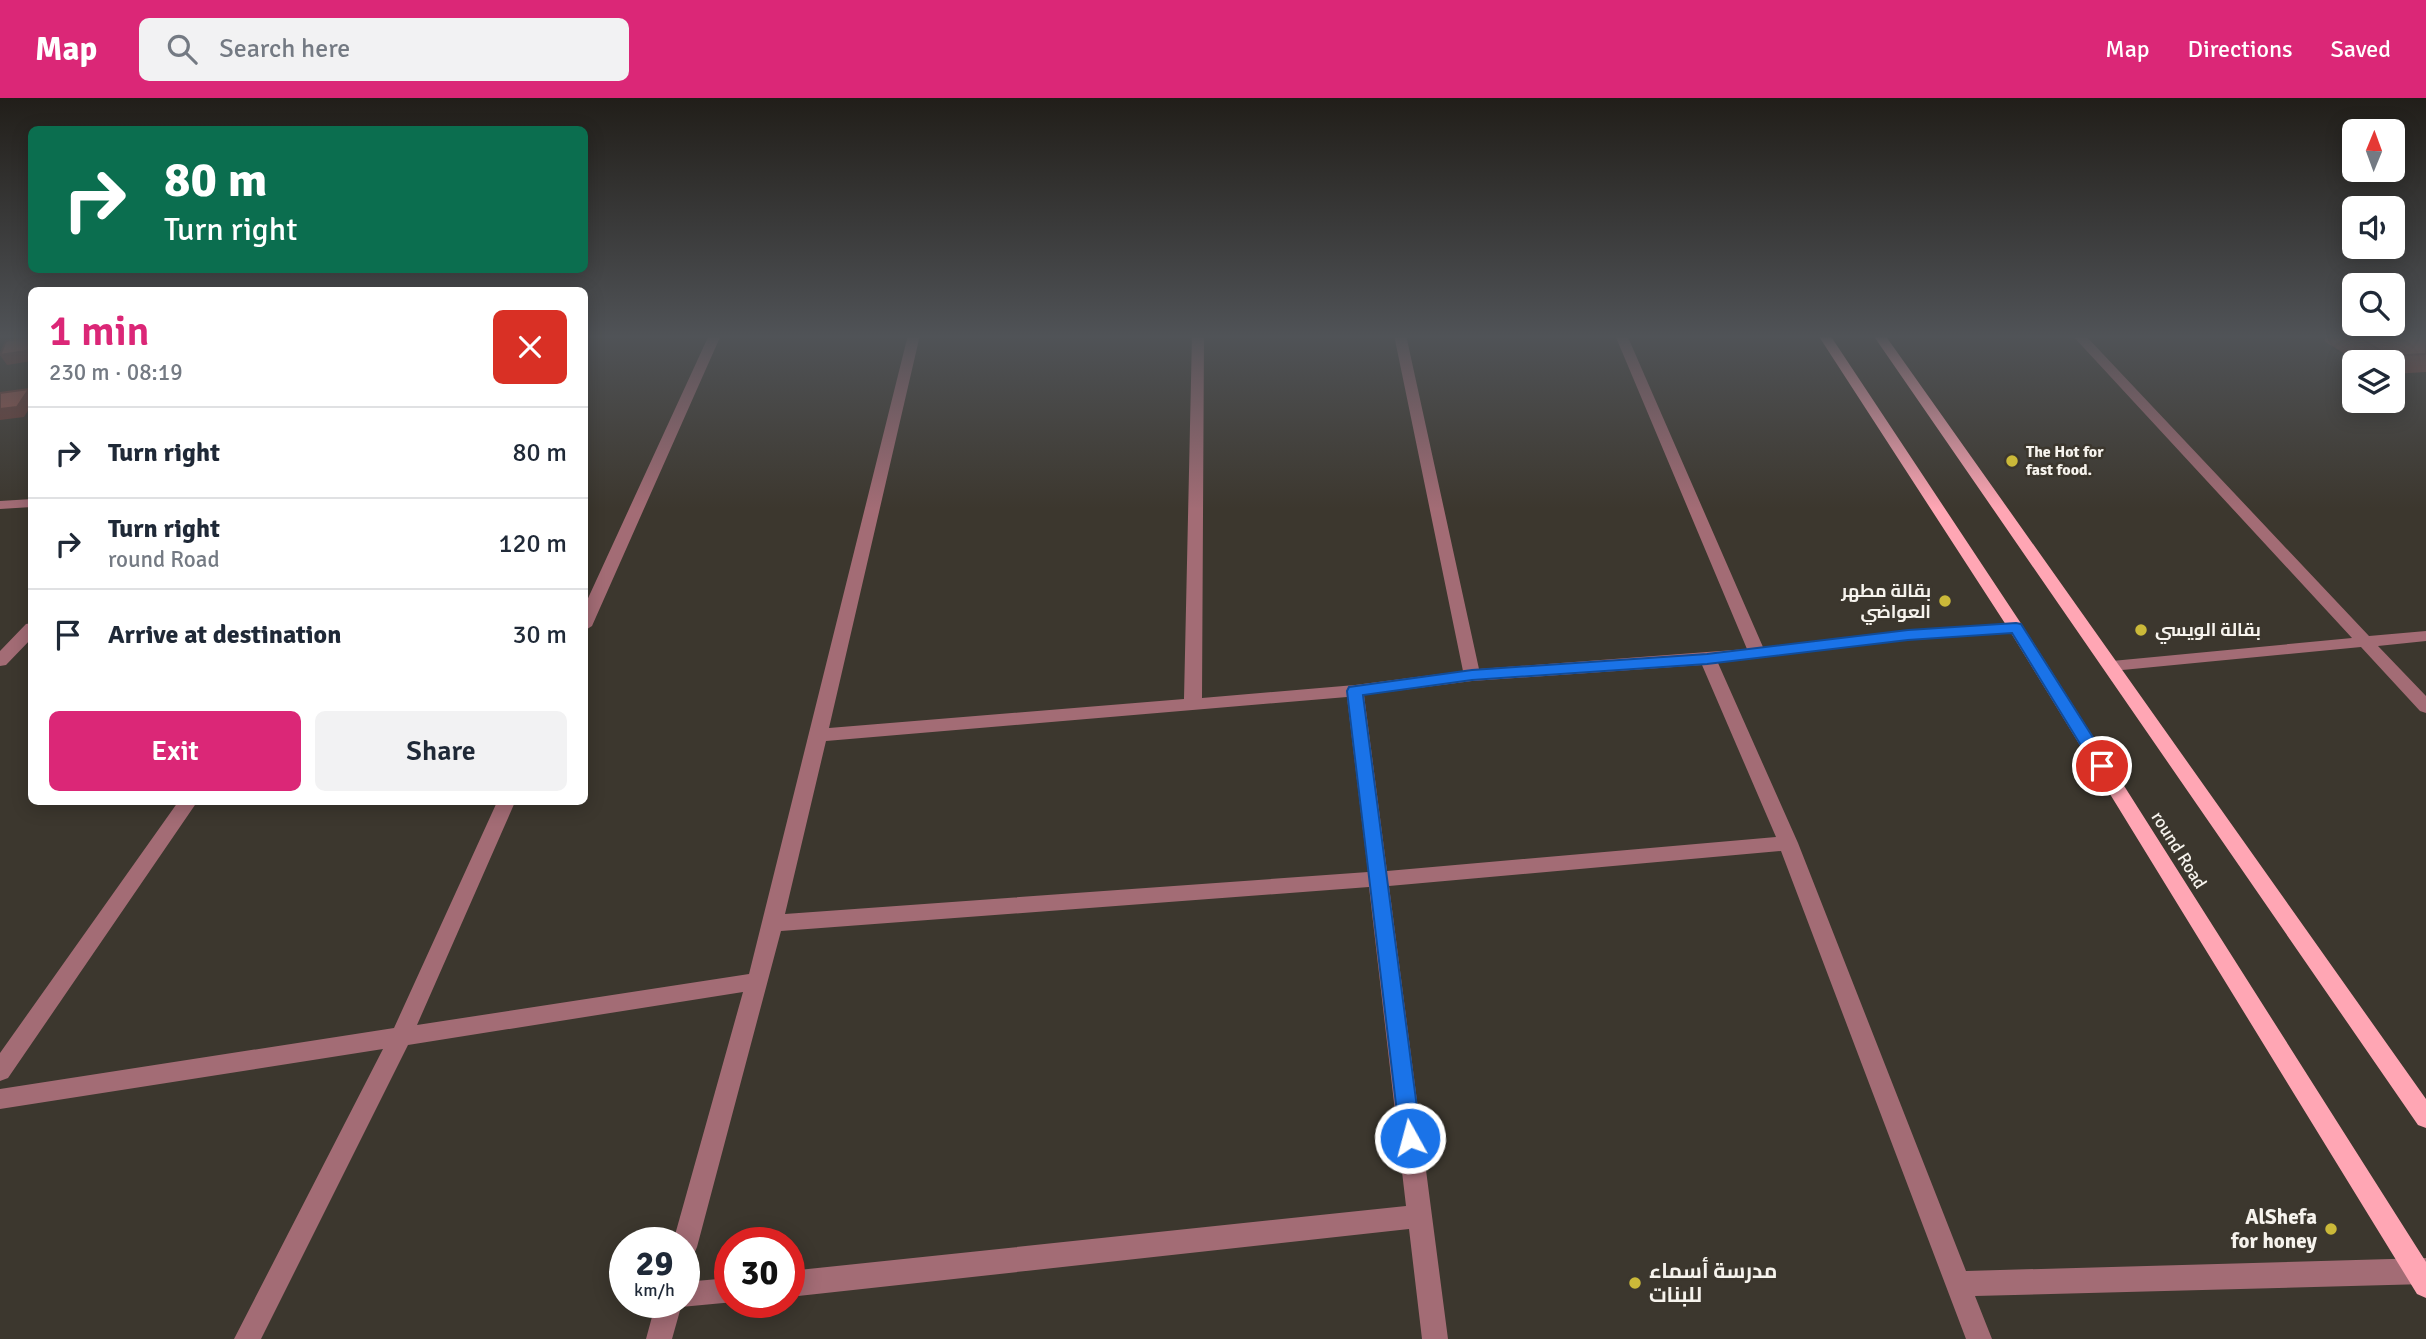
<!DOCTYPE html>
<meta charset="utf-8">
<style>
:root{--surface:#fff;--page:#f2f2f3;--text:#1f2937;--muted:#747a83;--line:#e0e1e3;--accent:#db2777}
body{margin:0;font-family:Signika,Cairo,sans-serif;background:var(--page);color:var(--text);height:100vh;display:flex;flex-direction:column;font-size:26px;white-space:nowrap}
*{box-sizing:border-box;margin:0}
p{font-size:23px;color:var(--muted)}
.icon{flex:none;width:38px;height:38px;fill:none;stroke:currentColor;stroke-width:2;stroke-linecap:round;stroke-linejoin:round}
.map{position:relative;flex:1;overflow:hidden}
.details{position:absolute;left:28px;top:189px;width:560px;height:518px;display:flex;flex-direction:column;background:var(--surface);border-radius:10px;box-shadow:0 4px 18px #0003}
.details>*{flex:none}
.top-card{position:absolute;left:28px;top:28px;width:560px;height:147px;border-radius:10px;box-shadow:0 4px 18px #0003;background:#0b6e4f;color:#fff;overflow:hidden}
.needle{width:46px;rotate:1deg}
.fabs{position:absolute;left:2342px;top:21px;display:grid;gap:14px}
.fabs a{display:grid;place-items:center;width:63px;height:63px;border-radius:10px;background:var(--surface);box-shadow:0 4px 18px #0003;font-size:35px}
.speed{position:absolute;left:609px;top:1129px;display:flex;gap:14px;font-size:35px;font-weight:700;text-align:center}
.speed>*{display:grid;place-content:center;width:91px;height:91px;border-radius:50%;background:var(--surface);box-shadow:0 4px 18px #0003;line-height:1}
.speed small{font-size:18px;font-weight:400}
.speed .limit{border:10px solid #d22;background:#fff;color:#111}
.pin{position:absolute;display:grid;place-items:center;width:60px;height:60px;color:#fff;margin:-30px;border:4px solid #fff;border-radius:50%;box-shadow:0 2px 7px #0007}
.me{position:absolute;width:77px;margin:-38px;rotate:353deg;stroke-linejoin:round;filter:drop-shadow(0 0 5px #0008)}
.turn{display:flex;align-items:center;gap:24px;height:147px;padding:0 21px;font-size:32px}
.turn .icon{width:91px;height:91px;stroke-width:2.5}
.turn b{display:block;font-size:49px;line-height:60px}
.round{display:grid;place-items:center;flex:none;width:74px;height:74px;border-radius:10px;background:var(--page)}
.head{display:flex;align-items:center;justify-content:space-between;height:119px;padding:0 21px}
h1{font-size:42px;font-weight:600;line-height:52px;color:var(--accent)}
.cta{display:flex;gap:14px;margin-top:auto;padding:14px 21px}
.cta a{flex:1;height:80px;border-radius:10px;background:var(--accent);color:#fff;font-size:28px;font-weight:600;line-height:80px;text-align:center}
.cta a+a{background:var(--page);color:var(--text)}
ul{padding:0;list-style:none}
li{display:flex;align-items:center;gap:21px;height:91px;padding:0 21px;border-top:2px solid var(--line)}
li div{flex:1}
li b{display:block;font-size:26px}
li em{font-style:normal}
header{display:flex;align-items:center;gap:42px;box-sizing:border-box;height:98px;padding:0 35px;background:var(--accent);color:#fff}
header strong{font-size:33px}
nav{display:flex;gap:38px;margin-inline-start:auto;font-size:24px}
.search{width:490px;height:63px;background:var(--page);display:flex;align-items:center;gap:18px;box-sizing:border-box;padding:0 24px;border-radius:10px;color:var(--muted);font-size:26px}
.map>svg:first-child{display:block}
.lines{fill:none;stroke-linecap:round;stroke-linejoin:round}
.minor{fill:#a36c75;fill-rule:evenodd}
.major{fill:#ffa6b4;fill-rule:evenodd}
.wall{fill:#874941}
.shaded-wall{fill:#6e3c35}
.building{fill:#9d554c;stroke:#6e3c35;stroke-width:2}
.route{fill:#1a73e8;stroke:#114b97;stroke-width:2}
.poi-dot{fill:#cbb939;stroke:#3c372e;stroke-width:2.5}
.labels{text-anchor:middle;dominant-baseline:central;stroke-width:5;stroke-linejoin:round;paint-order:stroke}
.far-poi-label{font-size:16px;font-weight:bold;fill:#f6f3ed;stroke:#3c372e;text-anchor:start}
.poi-label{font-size:18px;font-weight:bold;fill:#f6f3ed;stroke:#3c372e;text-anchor:end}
.street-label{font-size:18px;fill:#f6f3ed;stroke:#3c372e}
.near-poi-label{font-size:21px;font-weight:bold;fill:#f6f3ed;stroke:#3c372e;text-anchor:end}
</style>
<header>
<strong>Map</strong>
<div class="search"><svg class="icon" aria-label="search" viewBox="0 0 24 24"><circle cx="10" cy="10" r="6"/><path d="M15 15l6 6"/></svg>Search here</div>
<nav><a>Map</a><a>Directions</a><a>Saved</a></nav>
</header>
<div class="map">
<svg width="2426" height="1241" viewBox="0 0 2426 1241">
<rect width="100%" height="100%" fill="#3c372e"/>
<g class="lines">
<path class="minor" d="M 709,237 L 721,237 L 592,528 L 584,533 L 584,509 Z
M 908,237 L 920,237 L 829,630 L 1184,601 L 1192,237 L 1204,237 L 1202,600 L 1355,587 L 1463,573 L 1394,237 L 1406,237 L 1479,571 L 1747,551 L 1615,237 L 1627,237 L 1763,549 L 1908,532 L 2016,525 L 2024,530 L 2016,535 L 1908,542 L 1718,565 L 1798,745 L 1966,1173 L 2426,1160 L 2426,1186 L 1975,1198 L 1992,1241 L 1966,1241 L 1781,753 L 1389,788 L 1448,1241 L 1422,1241 L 1409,1131 L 789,1199 L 789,1173 L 1406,1108 L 1369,789 L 781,833 L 697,1149 L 693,1158 L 684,1161 L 684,1144 L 673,1144 L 743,894 L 408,947 L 261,1241 L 234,1241 L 383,951 L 0,1011 L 0,991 L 394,930 L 497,704 L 515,704 L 417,927 L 749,876 ZM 1702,567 L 1776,739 L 1387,773 L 1364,597 L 1472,583 ZM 1347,599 L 1368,774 L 785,816 L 826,643 Z
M 2072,237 L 2085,237 L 2369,538 L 2426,533 L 2426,543 L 2378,548 L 2426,598 L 2426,615 L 2420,613 L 2361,549 L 2112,573 L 2106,572 L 2104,568 L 2106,564 L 2112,563 L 2352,540 Z
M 32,401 L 32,409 L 0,411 L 0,403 Z
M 32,525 L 32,540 L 6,567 L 0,568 L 0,553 L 26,526 Z
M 178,704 L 197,704 L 8,980 L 0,983 L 0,955 Z
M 730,1180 L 730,1204 L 734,1204 L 681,1209 L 672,1241 L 646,1241 L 656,1204 L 684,1204 L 684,1184 Z"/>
<path class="major" d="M 1818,237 L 1830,237 L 2024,530 L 2426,1164 L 2426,1200 L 2417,1196 L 2008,530 Z
M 1873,237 L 1885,237 L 2426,1001 L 2426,1030 L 2418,1027 Z"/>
</g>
<path class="wall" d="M 2328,237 L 2426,237 L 2426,274 L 2392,276 L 2392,264 L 2358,264 L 2324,243 Z"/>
<path class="shaded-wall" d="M 32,252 L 32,263 L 7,267 L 0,257 Z
M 29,291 L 32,295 L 32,306 L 24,319 L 0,322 L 0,311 Z"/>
<path class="building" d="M 2356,237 L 2426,237 L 2426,256 L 2389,258 Z
M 32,239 L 32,252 L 0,257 L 6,243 Z
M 29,291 L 17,309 L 0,311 L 0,295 Z"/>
<linearGradient id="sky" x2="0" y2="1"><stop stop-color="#211e19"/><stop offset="0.58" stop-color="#505357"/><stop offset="1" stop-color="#505357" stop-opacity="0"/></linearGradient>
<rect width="2426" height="411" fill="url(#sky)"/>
<path class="route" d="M 2016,525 L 2021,526 L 2108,663 L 2110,668 L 2108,672 L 2096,672 L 2012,535 L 1908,542 L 1707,566 L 1472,582 L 1363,597 L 1421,1040 L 1418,1047 L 1410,1050 L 1403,1047 L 1400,1040 L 1347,593 L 1349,589 L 1472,572 L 1707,556 L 1908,532 Z"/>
<g class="poi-dot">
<circle cx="2012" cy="363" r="7"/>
<circle cx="1945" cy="503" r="7"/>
<circle cx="2141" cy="532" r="7"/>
<circle cx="2331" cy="1131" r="7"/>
<circle cx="1635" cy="1185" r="7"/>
</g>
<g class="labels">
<g class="far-poi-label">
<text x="2026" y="354">The Hot for<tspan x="2026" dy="18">fast food.</tspan></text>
</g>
<g class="poi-label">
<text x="1931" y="493">بقالة مطهر<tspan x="1931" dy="21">العواضي</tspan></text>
<text x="2155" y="532" text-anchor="start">بقالة الويسي</text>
</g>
<g class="street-label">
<text transform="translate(2179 752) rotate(58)">round Road</text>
</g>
<g class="near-poi-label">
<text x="2317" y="1119">AlShefa<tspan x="2317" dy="24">for honey</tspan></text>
<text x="1649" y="1173" text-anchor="start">مدرسة أسماء<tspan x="1649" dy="24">للبنات</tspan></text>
</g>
</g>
</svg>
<div class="fabs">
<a><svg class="needle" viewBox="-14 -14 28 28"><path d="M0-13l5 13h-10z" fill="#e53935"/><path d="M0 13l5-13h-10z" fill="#747a83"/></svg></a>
<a><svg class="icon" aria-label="sound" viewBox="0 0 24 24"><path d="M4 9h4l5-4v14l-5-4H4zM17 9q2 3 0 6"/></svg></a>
<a><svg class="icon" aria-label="search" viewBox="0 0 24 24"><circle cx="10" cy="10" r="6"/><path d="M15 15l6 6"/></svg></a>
<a><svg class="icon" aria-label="layers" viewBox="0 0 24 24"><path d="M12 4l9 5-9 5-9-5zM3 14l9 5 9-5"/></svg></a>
</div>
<div class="speed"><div>29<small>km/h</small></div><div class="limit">30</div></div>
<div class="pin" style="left:2102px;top:668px;background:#d93025"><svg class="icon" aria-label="arrive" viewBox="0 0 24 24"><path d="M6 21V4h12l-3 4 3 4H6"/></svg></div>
<svg class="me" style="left:1410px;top:1040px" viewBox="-20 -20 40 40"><circle r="17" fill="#1a73e8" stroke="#fff" stroke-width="3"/><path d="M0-11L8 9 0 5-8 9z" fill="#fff"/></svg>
<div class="top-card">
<div class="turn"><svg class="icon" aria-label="right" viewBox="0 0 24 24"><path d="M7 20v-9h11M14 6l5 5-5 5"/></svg><div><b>80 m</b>Turn right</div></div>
</div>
<section class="details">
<div class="head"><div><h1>1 min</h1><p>230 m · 08:19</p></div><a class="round" style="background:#d93025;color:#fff"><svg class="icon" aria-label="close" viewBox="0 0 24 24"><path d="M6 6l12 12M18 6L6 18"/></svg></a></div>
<ul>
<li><svg class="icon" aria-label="right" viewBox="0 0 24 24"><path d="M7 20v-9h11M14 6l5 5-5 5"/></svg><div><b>Turn right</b></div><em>80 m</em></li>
<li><svg class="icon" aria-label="right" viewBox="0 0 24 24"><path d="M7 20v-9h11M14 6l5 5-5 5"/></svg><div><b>Turn right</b><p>round Road</p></div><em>120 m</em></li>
<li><svg class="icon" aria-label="arrive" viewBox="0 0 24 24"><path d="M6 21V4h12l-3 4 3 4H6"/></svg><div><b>Arrive at destination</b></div><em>30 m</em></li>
</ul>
<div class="cta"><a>Exit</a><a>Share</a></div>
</section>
</div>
